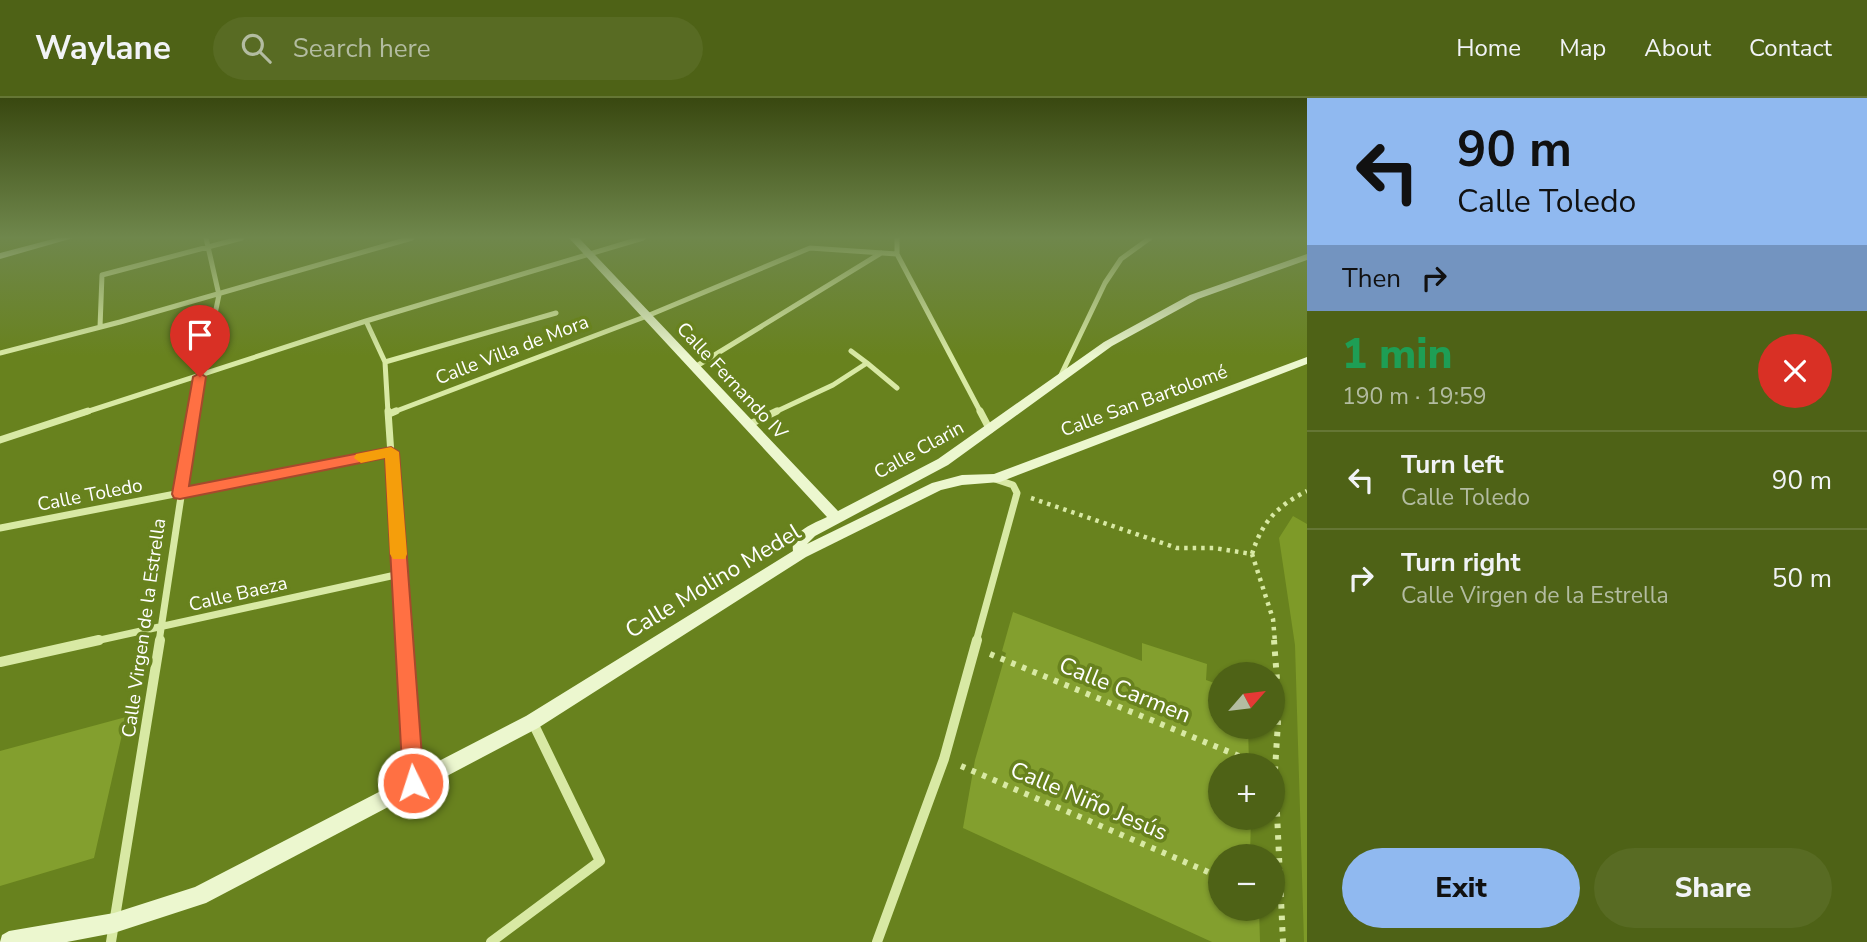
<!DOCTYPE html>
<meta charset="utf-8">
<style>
:root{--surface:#4e6216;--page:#586b23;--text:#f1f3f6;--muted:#b3bca1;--line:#657635;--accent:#90b9f0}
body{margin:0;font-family:"Nunito Sans",sans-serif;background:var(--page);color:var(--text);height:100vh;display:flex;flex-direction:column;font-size:26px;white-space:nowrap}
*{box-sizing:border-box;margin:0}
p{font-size:23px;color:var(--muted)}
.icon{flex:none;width:38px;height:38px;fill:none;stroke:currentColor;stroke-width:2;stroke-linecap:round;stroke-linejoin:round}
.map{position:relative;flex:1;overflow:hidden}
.drawer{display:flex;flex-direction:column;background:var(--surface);width:560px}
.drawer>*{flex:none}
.banner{background:#90b9f0;color:#111;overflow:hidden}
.needle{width:46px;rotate:62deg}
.buttons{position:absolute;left:1208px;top:564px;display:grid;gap:14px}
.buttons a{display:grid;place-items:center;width:77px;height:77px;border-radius:50%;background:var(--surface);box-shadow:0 2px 5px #0004;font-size:35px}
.pin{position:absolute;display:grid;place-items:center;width:60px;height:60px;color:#fff;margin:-72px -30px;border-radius:50% 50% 50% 0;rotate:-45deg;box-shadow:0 0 7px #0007}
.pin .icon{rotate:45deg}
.me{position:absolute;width:77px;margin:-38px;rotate:356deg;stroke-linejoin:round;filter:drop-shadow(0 0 5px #0008)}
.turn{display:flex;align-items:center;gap:24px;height:147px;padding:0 35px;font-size:32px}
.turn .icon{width:91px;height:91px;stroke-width:2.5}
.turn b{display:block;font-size:49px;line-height:60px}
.then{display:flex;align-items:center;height:66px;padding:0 35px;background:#0003;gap:14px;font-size:26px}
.round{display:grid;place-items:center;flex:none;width:74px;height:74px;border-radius:37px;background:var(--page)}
.head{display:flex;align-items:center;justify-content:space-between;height:119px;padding:0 35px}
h1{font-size:42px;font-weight:800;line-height:52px;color:#1e9e55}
.action{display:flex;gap:14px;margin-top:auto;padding:14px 35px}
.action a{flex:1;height:80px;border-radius:42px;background:var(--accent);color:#111;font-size:28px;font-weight:800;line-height:80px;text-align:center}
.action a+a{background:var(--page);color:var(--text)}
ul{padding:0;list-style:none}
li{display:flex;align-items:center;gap:21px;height:98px;padding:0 35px;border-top:2px solid var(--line)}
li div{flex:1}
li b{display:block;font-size:26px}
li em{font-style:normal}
header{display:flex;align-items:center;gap:42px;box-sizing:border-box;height:98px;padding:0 35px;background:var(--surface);border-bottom:2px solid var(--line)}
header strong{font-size:33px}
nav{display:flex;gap:38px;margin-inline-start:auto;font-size:24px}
.search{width:490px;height:63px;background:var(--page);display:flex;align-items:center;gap:18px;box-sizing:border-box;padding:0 24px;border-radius:38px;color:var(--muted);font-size:26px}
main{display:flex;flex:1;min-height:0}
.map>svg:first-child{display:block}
.green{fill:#7e9a28}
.building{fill:#839f2e}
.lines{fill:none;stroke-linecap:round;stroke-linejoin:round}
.path-far1{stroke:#d8e9a4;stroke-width:4.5;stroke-dasharray:3.5 5;stroke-linecap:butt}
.path{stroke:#d8e9a4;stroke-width:6;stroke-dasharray:4.5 7;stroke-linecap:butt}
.street-far2{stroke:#d8e9a4;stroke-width:5}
.street-far1{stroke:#d8e9a4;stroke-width:7}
.street{stroke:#d8e9a4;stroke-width:10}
.secondary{fill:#ecf7cf;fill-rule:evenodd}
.route{fill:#ff7043;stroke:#a6492c;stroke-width:2}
.slow{fill:#f59e0b}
.labels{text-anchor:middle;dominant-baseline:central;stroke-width:7;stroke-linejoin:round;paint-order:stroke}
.street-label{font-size:19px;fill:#fff;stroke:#68821e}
.near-street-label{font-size:23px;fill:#fff;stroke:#68821e}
</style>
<header>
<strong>Waylane</strong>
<div class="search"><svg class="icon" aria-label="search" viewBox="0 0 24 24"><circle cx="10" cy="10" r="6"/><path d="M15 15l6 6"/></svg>Search here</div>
<nav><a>Home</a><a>Map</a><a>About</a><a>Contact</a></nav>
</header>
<main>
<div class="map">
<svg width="1307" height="844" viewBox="0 0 1307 844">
<rect width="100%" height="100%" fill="#68821e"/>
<path class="green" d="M 1293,418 L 1307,426 L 1307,844 L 1304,844 L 1295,547 L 1279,440 Z"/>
<path class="building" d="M 1013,514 L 1142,563 L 1142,545 L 1207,566 L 1206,582 L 1220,587 L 1220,628 L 1248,628 L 1249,667 L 1220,667 L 1220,719 L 1251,719 L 1250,758 L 1220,758 L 1220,810 L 1259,810 L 1260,844 L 1212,844 L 963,730 L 975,662 L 1006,555 L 1002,553 Z
M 126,619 L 94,760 L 0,788 L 0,653 Z"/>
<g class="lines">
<path class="path-far1" d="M 1031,400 L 1177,450 L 1214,450 L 1252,456 L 1273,521 L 1275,544
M 1252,456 C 1262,424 1277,408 1307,393"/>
<path class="path" d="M 1274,542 L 1279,608 L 1275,672 L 1283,844
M 990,556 L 1261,667
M 961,668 L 1220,779"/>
<path class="street-far2" d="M 897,140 L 897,156 L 981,315
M 366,223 L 385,264 L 388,315
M 100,229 L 102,177 L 242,140
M 851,253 L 867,265
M 0,255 L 120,224 L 412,140
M 385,264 L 556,215
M 695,269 L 881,155
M 1059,281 L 1105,185 L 1121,161 L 1150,140
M 83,315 L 366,223 L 643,140
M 194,315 L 219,197 L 206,140
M 391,315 L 647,218 L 810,150 L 897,156
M 773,315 L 833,287 L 867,265 L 897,290"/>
<path class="street-far1" d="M 388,313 L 404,544
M 980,313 L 990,332
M 389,316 L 396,313
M 748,327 L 777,313
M 0,342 L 88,313
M 0,430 L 391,354
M 91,544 L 400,476
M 159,544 L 194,313
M 976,544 L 1017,395 L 1013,387 L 995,381"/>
<path class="street" d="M 404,542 L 413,683
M 0,564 L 99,542
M 111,844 L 160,542
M 491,844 L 600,763 L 533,625
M 877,844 L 944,661 L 977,542"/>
<path class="secondary" d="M 57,140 L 73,140 L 0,161 L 0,155 Z
M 569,140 L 579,140 L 838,413 L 938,361 L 1104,244 L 1190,197 L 1307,156 L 1307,162 L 1198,201 L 1112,248 L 948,367 L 815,438 L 807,446 L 932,385 L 962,377 L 994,376 L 1307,259 L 1307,266 L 1000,384 L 962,387 L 941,392 L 806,459 L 538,630 L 206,805 L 114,835 L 67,844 L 0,844 L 2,837 L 9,833 L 114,815 L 195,789 L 526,618 L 793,453 C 790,433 813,426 827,419 Z"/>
</g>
<linearGradient id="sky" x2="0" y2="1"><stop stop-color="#394810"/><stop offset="0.54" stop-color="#6f874c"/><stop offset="1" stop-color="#6f874c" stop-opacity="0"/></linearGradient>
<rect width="1307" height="258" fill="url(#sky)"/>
<path class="route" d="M 200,275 L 206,279 L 189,388 L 391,349 L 399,354 L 424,685 L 421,692 L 413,695 L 406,692 L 403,685 L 385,360 L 180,401 L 174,400 L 172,396 L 193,279 Z"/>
<path class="slow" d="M 391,349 L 399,354 L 407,456 L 405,461 L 393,461 L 390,456 L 385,360 L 361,365 L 354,360 L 356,356 Z"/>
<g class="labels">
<g class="street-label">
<text transform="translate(512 252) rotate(-21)">Calle Villa de Mora</text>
<text transform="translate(732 283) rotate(47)">Calle Fernando IV</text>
<text transform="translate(1144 303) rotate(-20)">Calle San Bartolomé</text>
<text transform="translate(919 352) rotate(-29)">Calle Clarin</text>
<text transform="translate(90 397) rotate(-11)">Calle Toledo</text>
<text transform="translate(238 496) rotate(-13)">Calle Baeza</text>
<text transform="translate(144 530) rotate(-82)">Calle Virgen de la Estrella</text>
</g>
<g class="near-street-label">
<text transform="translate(713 483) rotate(-31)">Calle Molino Medel</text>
<text transform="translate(1125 592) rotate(22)">Calle Carmen</text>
<text transform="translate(1089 703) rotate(23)">Calle Niño Jesús</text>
</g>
</g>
</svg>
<div class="buttons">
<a><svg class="needle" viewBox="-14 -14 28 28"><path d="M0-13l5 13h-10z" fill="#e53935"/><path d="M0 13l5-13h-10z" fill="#b3bca1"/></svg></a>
<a>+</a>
<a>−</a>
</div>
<div class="pin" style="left:200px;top:279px;background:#d93025"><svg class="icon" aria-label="arrive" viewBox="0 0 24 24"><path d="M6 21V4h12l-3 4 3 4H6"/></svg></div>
<svg class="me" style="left:413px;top:685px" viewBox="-20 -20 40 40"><circle r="17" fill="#ff7043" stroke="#fff" stroke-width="3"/><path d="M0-11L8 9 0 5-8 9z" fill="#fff"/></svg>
</div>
<section class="drawer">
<div class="banner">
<div class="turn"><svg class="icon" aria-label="left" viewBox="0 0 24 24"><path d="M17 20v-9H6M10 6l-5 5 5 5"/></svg><div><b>90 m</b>Calle Toledo</div></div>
<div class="then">Then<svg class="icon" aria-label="right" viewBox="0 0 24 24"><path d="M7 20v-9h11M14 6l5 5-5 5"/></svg></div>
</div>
<div class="head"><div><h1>1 min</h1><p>190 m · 19:59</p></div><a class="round" style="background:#d93025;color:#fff"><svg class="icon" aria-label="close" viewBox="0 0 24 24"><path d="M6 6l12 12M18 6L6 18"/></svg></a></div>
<ul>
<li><svg class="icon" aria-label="left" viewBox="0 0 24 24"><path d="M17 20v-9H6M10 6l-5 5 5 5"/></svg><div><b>Turn left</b><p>Calle Toledo</p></div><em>90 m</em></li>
<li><svg class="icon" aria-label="right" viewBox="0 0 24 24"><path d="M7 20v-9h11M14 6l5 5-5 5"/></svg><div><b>Turn right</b><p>Calle Virgen de la Estrella</p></div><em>50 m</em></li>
</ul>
<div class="action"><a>Exit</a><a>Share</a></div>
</section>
</main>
